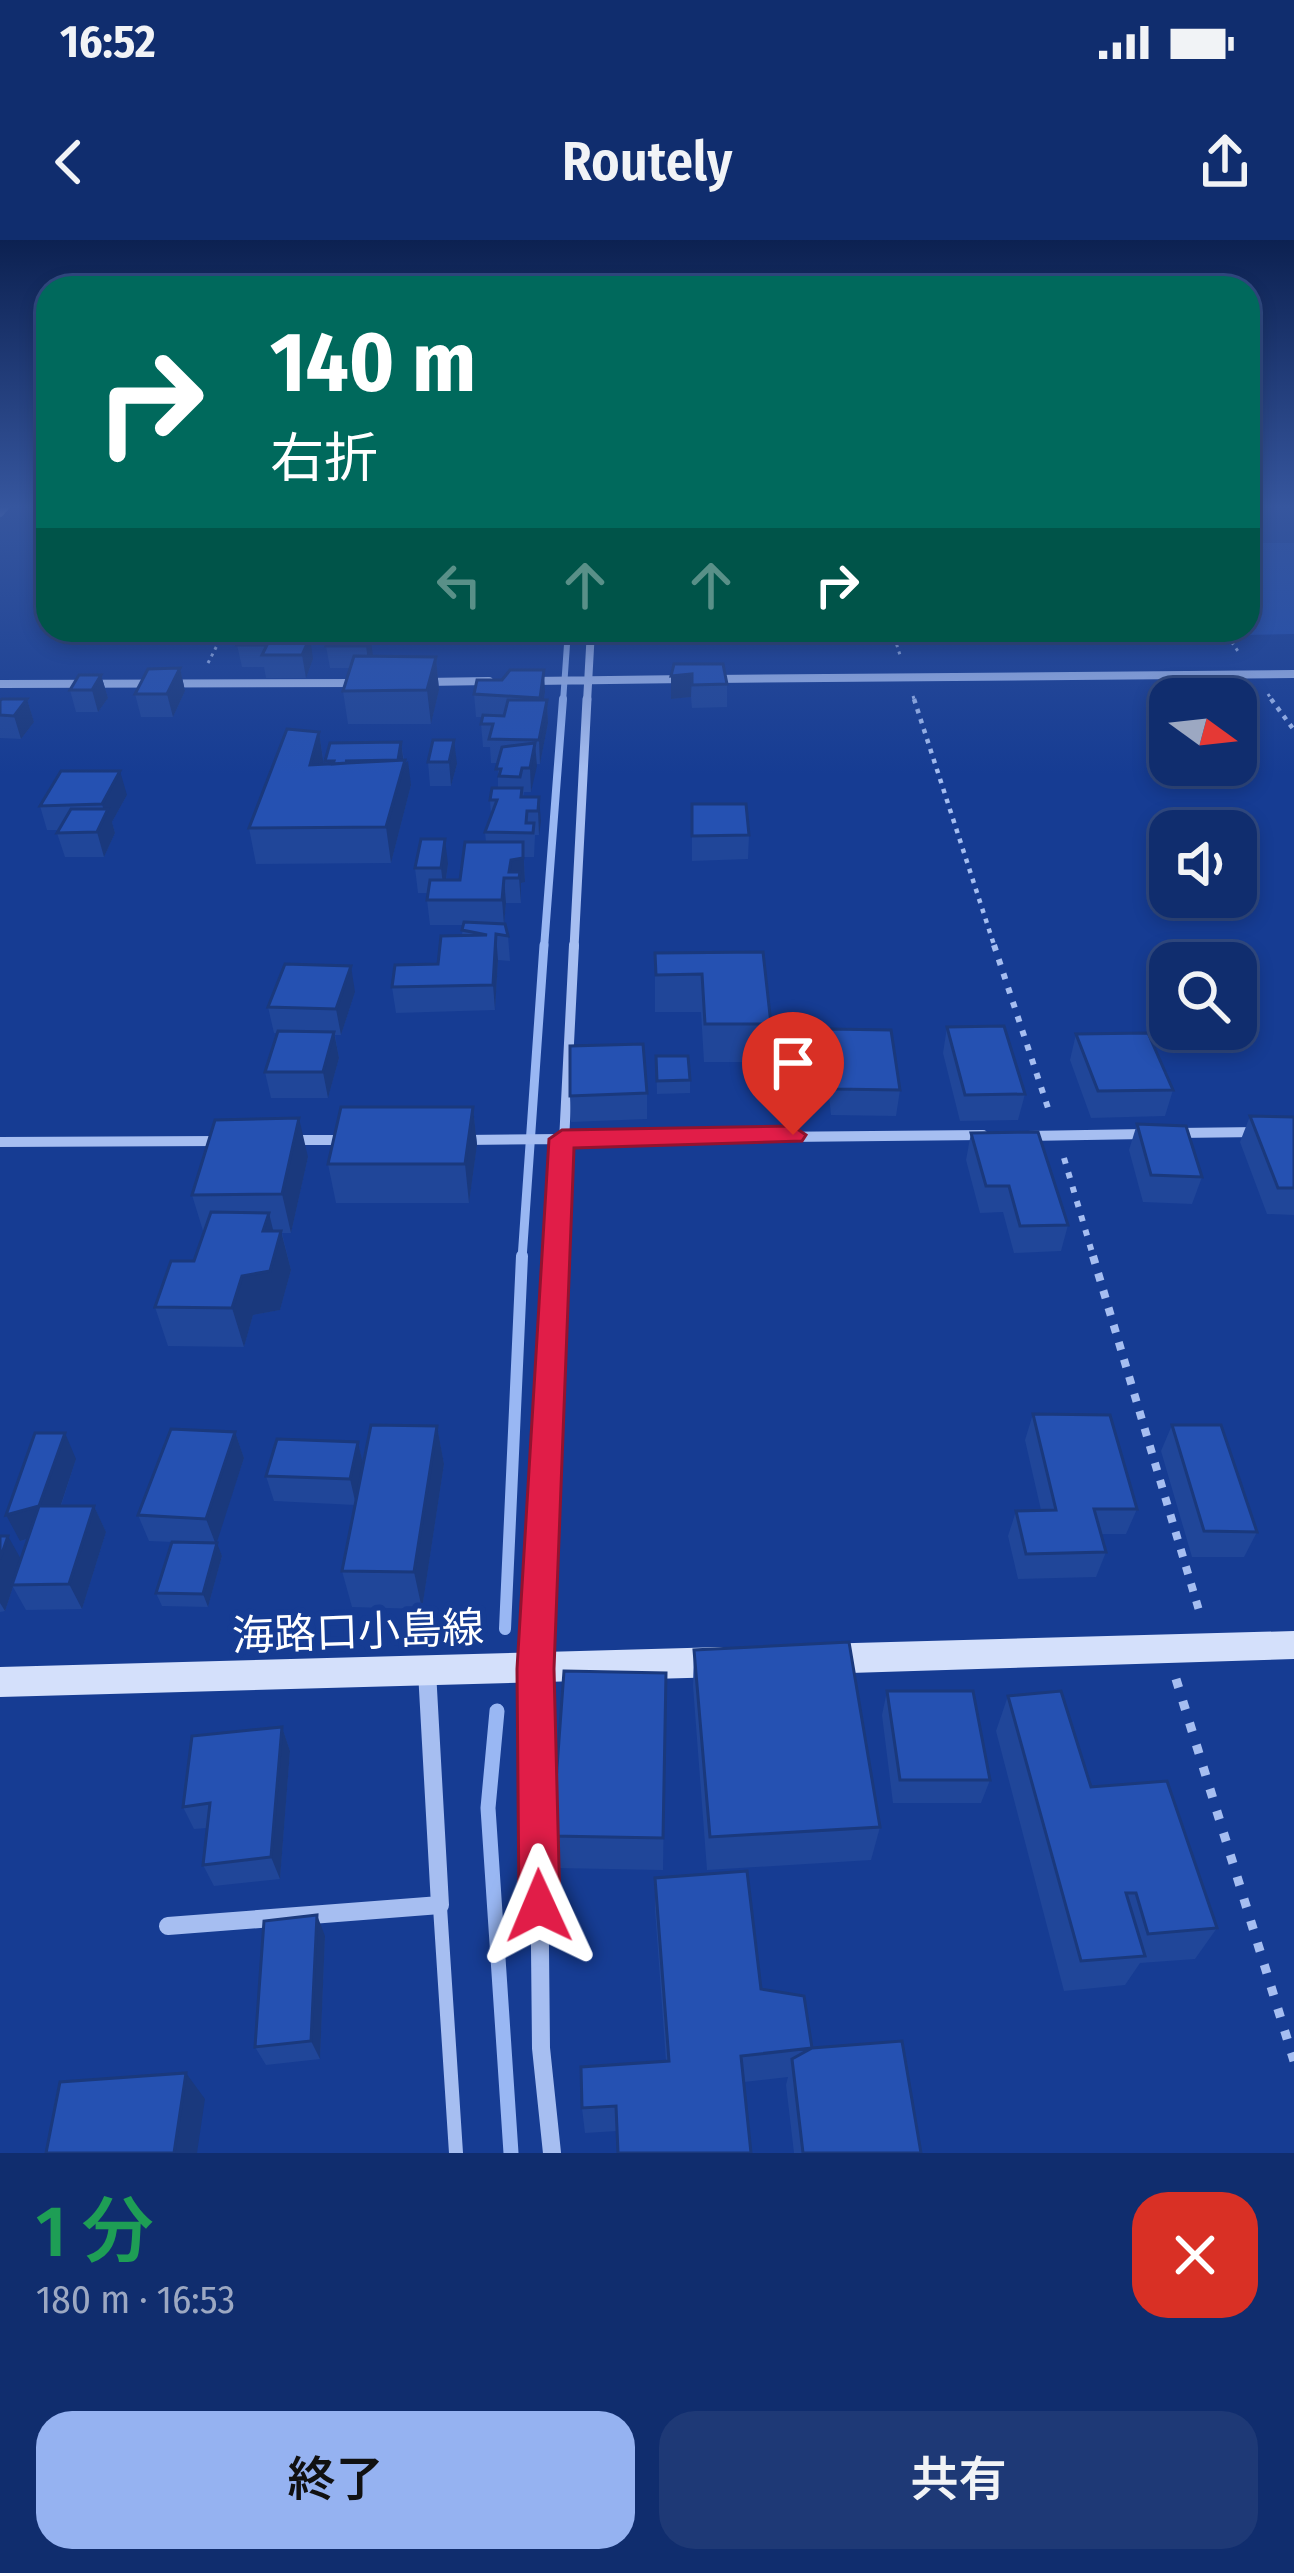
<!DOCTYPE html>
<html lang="ja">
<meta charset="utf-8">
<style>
:root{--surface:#102d6e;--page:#1e3976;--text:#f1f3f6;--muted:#9ca8c2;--line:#304981;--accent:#95b2f1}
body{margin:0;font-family:"Fira Sans Condensed","Noto Sans JP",sans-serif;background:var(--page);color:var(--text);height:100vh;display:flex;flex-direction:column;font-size:45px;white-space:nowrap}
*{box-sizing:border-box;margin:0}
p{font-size:39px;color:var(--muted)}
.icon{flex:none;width:66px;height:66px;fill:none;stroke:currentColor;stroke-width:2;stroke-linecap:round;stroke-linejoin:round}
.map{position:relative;height:1913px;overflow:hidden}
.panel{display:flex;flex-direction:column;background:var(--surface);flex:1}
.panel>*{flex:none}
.banner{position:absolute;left:36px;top:36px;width:1224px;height:366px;border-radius:36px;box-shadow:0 6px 18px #0003,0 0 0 3px var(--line);background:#00695c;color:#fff;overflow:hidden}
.needle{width:78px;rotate:105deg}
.fabs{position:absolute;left:1149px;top:438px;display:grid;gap:24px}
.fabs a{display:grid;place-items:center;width:108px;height:108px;border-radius:24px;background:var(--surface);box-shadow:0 6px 18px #0003,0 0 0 3px var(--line);font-size:60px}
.pin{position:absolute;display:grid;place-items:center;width:102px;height:102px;color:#fff;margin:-123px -51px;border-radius:50% 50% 50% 0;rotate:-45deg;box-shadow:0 0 12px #0007}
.pin .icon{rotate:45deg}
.me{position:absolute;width:132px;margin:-66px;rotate:359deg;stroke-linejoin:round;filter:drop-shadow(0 0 9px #0008)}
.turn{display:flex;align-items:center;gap:42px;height:252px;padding:0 36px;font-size:54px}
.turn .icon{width:156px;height:156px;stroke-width:2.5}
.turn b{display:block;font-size:84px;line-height:102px}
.lanes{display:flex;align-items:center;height:114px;padding:0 36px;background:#0003;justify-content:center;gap:60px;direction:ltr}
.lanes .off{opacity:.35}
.round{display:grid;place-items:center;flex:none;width:126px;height:126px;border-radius:36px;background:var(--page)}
.headline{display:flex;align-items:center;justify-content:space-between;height:204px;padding:0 36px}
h1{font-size:72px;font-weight:600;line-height:90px;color:#1e9e55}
.action{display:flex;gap:24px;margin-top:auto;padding:24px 36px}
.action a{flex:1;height:138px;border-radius:36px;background:var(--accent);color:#111;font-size:48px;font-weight:600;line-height:138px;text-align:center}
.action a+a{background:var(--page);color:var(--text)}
.status{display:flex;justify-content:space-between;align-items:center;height:84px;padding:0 60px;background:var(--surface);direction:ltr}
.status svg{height:33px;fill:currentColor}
header{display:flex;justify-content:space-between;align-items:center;height:156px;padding:0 36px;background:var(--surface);font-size:54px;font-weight:600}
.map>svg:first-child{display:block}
.green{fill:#1f4cad}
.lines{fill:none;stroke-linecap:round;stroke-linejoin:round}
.stream-far4{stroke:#99b7f3;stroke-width:6}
.stream-far3{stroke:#99b7f3;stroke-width:8}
.stream-far2{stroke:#99b7f3;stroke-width:9}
.stream-far1{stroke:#99b7f3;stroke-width:12}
.stream{stroke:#99b7f3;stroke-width:15}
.path-far4{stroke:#a6bef1;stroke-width:3;stroke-dasharray:3 4.5;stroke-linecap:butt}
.path-far3{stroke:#a6bef1;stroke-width:4.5;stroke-dasharray:4.5 6;stroke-linecap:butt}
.path-far2{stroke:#a6bef1;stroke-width:6;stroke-dasharray:6 9;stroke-linecap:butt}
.path-far1{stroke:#a6bef1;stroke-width:8;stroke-dasharray:8 10;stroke-linecap:butt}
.path{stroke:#a6bef1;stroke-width:9;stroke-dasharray:9 14;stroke-linecap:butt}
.lane{stroke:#a6bef1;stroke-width:14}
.street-far4{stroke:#a6bef1;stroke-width:8}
.street-far3{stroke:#a6bef1;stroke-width:9}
.street-far2{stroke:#a6bef1;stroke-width:10}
.street-far1{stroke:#a6bef1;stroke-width:14}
.street{stroke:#a6bef1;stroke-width:18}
.secondary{fill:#d4e0fb;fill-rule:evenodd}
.wall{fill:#204699}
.shaded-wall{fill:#1a397d}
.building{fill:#2551b2;stroke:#1a397d;stroke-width:3}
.route{fill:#e11d48;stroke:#92132f;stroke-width:3}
.labels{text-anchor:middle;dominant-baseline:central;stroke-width:12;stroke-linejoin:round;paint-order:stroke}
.near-street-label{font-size:42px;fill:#fff;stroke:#163c93}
</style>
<div class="status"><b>16:52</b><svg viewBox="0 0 49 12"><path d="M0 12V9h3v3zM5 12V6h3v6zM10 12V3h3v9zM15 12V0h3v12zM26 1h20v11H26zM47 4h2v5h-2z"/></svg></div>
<header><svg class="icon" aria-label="back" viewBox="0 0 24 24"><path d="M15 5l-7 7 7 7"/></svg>Routely<svg class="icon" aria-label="share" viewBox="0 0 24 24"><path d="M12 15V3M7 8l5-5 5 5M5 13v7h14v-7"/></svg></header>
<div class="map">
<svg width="1294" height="1913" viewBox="0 0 1294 1913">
<rect width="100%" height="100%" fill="#163c93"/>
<path class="green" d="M 1248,303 L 1294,303 L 1294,394 L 1241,395 L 1238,390 L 1248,390 Z"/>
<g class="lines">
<path class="stream-far4" d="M 563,462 L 568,390"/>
<path class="stream-far3" d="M 544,708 L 563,459"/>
<path class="stream-far2" d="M 522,1019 L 544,705"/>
<path class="stream-far1" d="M 505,1389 L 522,1016"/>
<path class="stream" d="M 497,1471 L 488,1568 L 511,1913"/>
<path class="path-far4" d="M 892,390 L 900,415
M 1223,390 L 1240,414
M 208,423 L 225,390
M 1268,454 L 1273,462
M 913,456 L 915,462"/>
<path class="path-far3" d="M 914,459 L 995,708
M 1271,459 L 1294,490"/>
<path class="path-far2" d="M 994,705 L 1049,871
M 1064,918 L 1094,1019"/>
<path class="path-far1" d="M 1093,1016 L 1201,1377"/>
<path class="path" d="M 1176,1439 L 1294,1821"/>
<path class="lane" d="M 440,1667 L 456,1913"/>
<path class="street-far4" d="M 0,273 L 6,266
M 713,439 L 1294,434
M 533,441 L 687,439
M 425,442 L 489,441
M 0,444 L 357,443
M 587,462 L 591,390"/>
<path class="street-far3" d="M 574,708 L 587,459"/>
<path class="street-far2" d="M 1177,893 L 1259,892
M 1027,896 L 1145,894
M 289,900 L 347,900
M 463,900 L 983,895
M 0,902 L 221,901
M 558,1019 L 574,705"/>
<path class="street-far1" d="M 537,1414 L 558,1016"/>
<path class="street" d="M 537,1411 L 541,1808 L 552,1913
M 168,1686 L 440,1665 L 427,1431"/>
<path class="secondary" d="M 1294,1391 L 1294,1419 L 818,1434 L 807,1429 L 802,1419 L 807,1409 L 818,1404 Z
M 723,1407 L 734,1412 L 739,1422 L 734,1432 L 723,1437 L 0,1457 L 0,1427 Z"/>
</g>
<path class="wall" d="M 332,390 L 359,390 L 373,416 L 436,417 L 439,450 L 431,484 L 348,484 L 343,451 L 350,428 L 330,428 L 326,406 Z
M 241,397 L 313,419 L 306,438 L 266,438 L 264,427 L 242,427 L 237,405 Z
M 674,424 L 723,424 L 727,444 L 727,467 L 692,468 L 691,457 L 671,459 L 671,436 Z
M 180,428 L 185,451 L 173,477 L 141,477 L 135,454 Z
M 101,435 L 108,458 L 98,472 L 76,472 L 70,450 Z
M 545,452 L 544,460 L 547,460 L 548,483 L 540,524 L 536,524 L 531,552 L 524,552 L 523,557 L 539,557 L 539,595 L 535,595 L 534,617 L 524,617 L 525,642 L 521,643 L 521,663 L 506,663 L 504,684 L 508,696 L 510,721 L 498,720 L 495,770 L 396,773 L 392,747 L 438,724 L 462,695 L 463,685 L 430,685 L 427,660 L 428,653 L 418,653 L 415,628 L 448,624 L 446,640 L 460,640 L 486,602 L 485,592 L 491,575 L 490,560 L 498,548 L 498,523 L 491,523 L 490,507 L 483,507 L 481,484 L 483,477 L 476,477 L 474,454 Z
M 27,459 L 34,482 L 21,499 L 0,498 L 0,461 Z
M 319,492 L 324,524 L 326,524 L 325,521 L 401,502 L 404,520 L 411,545 L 391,623 L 256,624 L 249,588 Z
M 433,500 L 457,524 L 451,546 L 430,546 L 428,522 Z
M 127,555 L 112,582 L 115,593 L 104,617 L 65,617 L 57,593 L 59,590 L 47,590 L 40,566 Z
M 692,564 L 749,595 L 748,619 L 692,621 Z
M 763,712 L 771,784 L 769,822 L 704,822 L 701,772 L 655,772 L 655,713 Z
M 355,752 L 341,795 L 335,795 L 339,818 L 328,858 L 271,858 L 265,832 L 278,793 L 274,793 L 268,767 Z
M 947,787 L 1025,854 L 1018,880 L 960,881 L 943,813 Z
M 828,789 L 900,850 L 896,876 L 831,875 L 825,815 Z
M 1076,794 L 1173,850 L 1165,876 L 1091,878 L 1070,820 Z
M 656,816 L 690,840 L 690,853 L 657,854 Z
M 647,853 L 647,879 L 571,882 L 570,856 Z
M 473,867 L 477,905 L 469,963 L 336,963 L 328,924 Z
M 1250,876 L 1294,877 L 1294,975 L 1267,974 L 1240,902 Z
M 1137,884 L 1202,937 L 1192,964 L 1143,962 L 1129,910 Z
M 971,893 L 1068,985 L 1061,1011 L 1014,1013 L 1003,972 L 980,973 L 966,920 Z
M 308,917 L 291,993 L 282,993 L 291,1030 L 280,1070 L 253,1075 L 244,1107 L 168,1106 L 155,1067 L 194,1021 L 204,994 L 192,955 Z
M 1033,1174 L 1137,1269 L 1126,1294 L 1101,1294 L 1106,1312 L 1096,1337 L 1018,1339 L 1008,1296 L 1016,1271 L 1041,1270 L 1025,1200 Z
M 1172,1185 L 1257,1292 L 1244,1317 L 1192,1317 L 1161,1211 Z
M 437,1186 L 444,1224 L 422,1369 L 352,1367 L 342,1331 L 355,1265 L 274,1261 L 266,1236 L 358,1202 L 363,1225 Z
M 235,1192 L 244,1218 L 216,1303 L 222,1316 L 208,1367 L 162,1366 L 156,1353 L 173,1302 L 149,1301 L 138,1275 Z
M 76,1219 L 61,1266 L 94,1266 L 106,1292 L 82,1369 L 26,1370 L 13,1347 L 5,1371 L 0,1372 L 0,1296 L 20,1319 L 28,1299 L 20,1301 Z
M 694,1410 L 880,1587 L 871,1620 L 707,1630 L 693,1446 Z
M 666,1433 L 663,1630 L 556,1628 L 552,1596 Z
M 887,1451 L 990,1540 L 981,1563 L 893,1563 L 882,1475 Z
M 1008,1456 L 1217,1688 L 1195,1719 L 1140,1723 L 1125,1745 L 1064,1751 L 996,1491 Z
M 282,1487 L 290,1511 L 280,1639 L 214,1646 L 203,1625 L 207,1588 L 194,1589 L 183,1567 Z
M 655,1638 L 761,1749 L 812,1808 L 921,1913 L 794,1913 L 786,1845 L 788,1837 L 744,1842 L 617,1891 L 585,1893 L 582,1868 L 666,1821 L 655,1669 Z
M 325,1696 L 320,1819 L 266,1825 L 255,1807 Z"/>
<path class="shaded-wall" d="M 370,394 L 373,416 L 369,428 L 366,406 Z
M 310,397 L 313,419 L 306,438 L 302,415 Z
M 436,417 L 439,450 L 431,484 L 427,450 Z
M 180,428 L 185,451 L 173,477 L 167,454 Z
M 544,430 L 545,452 L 541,481 L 540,458 Z
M 692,434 L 691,457 L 671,459 L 671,436 Z
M 101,435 L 108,458 L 98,472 L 92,450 Z
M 27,459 L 34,482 L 21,499 L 14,476 Z
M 547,460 L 548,483 L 540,524 L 539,500 Z
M 319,492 L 324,526 L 310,525 Z
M 454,500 L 457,524 L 451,546 L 449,522 Z
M 401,502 L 404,524 L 408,521 L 411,545 L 391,623 L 386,587 Z
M 535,503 L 537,526 L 531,552 L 530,528 Z
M 120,531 L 127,555 L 112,582 L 115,593 L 104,617 L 97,592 L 105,575 L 102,564 Z
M 539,557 L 541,581 L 539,595 L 538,571 Z
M 445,599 L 448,624 L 444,653 L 441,628 Z
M 523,602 L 525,642 L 521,643 L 521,663 L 519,638 L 509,632 L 511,620 Z
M 504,638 L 506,663 L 504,685 L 502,660 Z
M 496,694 L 498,720 L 495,770 L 493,745 Z
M 351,726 L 355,752 L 341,795 L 336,769 Z
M 334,792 L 339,818 L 328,858 L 323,832 Z
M 473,867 L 477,905 L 469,963 L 465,924 Z
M 299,878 L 308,917 L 291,993 L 282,954 Z
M 269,973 L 277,1006 L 281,991 L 291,1030 L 280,1070 L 253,1075 L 244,1107 L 232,1068 L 242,1036 L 263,991 Z
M 437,1186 L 444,1224 L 422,1369 L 414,1332 Z
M 235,1192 L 244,1218 L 216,1305 L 206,1279 Z
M 65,1193 L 76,1219 L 52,1292 L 20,1301 L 6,1275 Z
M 358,1202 L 364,1228 L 356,1265 L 350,1239 Z
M 94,1266 L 106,1292 L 82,1369 L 69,1344 Z
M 8,1296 L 22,1321 L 12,1345 L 13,1347 L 5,1371 L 0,1363 L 0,1319 Z
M 217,1303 L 222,1316 L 208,1367 L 203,1354 Z
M 282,1487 L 290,1511 L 280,1639 L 271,1617 Z
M 317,1675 L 325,1696 L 320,1819 L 311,1801 Z
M 186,1833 L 205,1859 L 197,1913 L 174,1913 Z"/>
<path class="building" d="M 332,390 L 355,390 L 354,394 L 370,394 L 366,406 L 326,406 Z
M 241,397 L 310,397 L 302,415 L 262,415 L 267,405 L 237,405 Z
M 354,416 L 436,417 L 427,450 L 343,451 Z
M 674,424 L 723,424 L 727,444 L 692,445 L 692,434 L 671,436 Z
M 180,428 L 167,454 L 135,454 L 148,429 Z
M 510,430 L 544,430 L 540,458 L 474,454 L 477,440 L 502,440 Z
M 79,435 L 101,435 L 92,450 L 70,450 Z
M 2,459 L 27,459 L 14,476 L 0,475 L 0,461 Z
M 508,460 L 547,460 L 539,500 L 489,499 L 493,484 L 481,484 L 483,475 L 504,476 Z
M 287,489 L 319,492 L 310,525 L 405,520 L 386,587 L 249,588 Z
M 433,500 L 454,500 L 449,522 L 428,522 Z
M 401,502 L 398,520 L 345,521 L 360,522 L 333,524 L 334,521 L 325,521 L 330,503 Z
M 535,503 L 530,528 L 522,528 L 520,537 L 499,536 L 501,529 L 496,529 L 502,507 Z
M 61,531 L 120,531 L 102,564 L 40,566 Z
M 492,548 L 522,548 L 521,557 L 539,557 L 538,571 L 527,571 L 526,583 L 534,583 L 533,593 L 485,592 L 497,560 L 490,560 Z
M 692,564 L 746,564 L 749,595 L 692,596 Z
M 71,569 L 108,569 L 97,592 L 57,593 Z
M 421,599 L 445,599 L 441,628 L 415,628 Z
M 465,602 L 523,602 L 523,618 L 511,620 L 509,632 L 520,632 L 519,638 L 504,638 L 502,660 L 427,660 L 430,640 L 460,640 Z
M 464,682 L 505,684 L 508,696 L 496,694 L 493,745 L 392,747 L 395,725 L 438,724 L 441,696 L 487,695 L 462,690 Z
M 763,712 L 771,784 L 705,784 L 702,734 L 656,735 L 655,713 Z
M 285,724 L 351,726 L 336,769 L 268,767 Z
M 1004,786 L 1025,854 L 965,855 L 947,787 Z
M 828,789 L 891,790 L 900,850 L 834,849 Z
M 278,791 L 334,792 L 323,832 L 265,832 Z
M 1148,793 L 1173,850 L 1098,851 L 1076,794 Z
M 643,804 L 647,853 L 570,856 L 570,806 Z
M 656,816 L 688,816 L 690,840 L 657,841 Z
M 341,867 L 473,867 L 465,924 L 328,924 Z
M 1250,876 L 1294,877 L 1294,948 L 1278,948 Z
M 299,878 L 282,954 L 192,955 L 215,880 Z
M 1137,884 L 1186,886 L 1202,937 L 1151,935 Z
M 1038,892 L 1068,985 L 1020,986 L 1009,946 L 986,946 L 971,893 Z
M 211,972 L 269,973 L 263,991 L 281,991 L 270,1031 L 242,1036 L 232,1068 L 155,1067 L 171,1021 L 194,1021 Z
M 1033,1174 L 1110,1175 L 1137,1269 L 1094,1269 L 1106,1312 L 1026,1314 L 1016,1271 L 1056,1270 Z
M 371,1185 L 437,1186 L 414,1332 L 342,1331 Z
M 1172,1185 L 1221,1185 L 1257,1292 L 1204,1291 Z
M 171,1189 L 235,1192 L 206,1279 L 138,1275 Z
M 35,1193 L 65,1193 L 39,1266 L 6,1275 Z
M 277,1199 L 358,1202 L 350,1239 L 266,1236 Z
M 39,1266 L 94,1266 L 69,1344 L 12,1345 Z
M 0,1296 L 8,1296 L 0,1319 Z
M 172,1302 L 217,1303 L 203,1354 L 156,1353 Z
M 849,1402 L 880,1587 L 710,1597 L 694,1410 Z
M 564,1431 L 666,1433 L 663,1598 L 552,1596 Z
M 887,1451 L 973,1451 L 990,1540 L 900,1540 Z
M 1061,1451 L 1091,1547 L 1167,1541 L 1217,1688 L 1148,1694 L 1136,1653 L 1126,1653 L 1145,1716 L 1081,1721 L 1008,1456 Z
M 282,1487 L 271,1617 L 203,1625 L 210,1563 L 183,1567 L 192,1496 Z
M 747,1631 L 761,1749 L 804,1756 L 812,1808 L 741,1816 L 751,1913 L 618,1913 L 616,1866 L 582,1868 L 581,1827 L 669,1821 L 655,1638 Z
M 317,1675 L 311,1801 L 255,1807 L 264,1681 Z
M 902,1801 L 921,1913 L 803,1913 L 792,1819 L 812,1808 Z
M 186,1833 L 174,1913 L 46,1913 L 60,1842 Z"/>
<linearGradient id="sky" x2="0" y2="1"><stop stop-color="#0c2151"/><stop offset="0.5" stop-color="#36569e"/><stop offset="1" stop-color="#36569e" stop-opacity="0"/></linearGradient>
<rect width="1294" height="534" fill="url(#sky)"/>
<path class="route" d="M 793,886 L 806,895 L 802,901 L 574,908 L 554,1429 L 560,1666 L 554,1680 L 539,1686 L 525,1680 L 519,1666 L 517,1429 L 549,899 L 562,890 Z"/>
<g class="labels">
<g class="near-street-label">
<text transform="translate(358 1392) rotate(-2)">海路口小島線</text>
</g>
</g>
</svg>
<div class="fabs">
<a><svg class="needle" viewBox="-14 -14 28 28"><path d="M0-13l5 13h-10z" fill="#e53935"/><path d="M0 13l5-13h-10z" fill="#9ca8c2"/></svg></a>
<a><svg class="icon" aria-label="sound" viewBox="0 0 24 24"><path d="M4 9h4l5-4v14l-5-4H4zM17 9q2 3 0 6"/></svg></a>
<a><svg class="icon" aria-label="search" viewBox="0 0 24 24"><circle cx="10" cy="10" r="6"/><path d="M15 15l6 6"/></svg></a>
</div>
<div class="pin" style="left:793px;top:895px;background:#d93025"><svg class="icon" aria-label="arrive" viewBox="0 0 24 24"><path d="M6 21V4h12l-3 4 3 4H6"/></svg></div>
<svg class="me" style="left:539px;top:1666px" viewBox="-20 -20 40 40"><path d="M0-17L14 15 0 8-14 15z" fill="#e11d48" stroke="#fff" stroke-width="4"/></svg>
<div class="banner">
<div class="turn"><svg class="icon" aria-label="right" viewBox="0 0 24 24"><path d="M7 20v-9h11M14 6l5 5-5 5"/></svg><div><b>140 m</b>右折</div></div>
<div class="lanes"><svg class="icon off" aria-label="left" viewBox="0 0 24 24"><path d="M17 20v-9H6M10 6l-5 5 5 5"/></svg><svg class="icon off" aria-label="ahead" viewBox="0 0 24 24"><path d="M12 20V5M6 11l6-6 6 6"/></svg><svg class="icon off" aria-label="ahead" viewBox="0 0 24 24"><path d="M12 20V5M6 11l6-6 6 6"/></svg><svg class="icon" aria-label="right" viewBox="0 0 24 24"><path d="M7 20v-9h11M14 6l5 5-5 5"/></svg></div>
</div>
</div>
<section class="panel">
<div class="headline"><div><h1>1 分</h1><p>180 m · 16:53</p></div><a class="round" style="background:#d93025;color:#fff"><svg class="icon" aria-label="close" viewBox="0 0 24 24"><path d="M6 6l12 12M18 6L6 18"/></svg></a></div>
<div class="action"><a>終了</a><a>共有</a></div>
</section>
